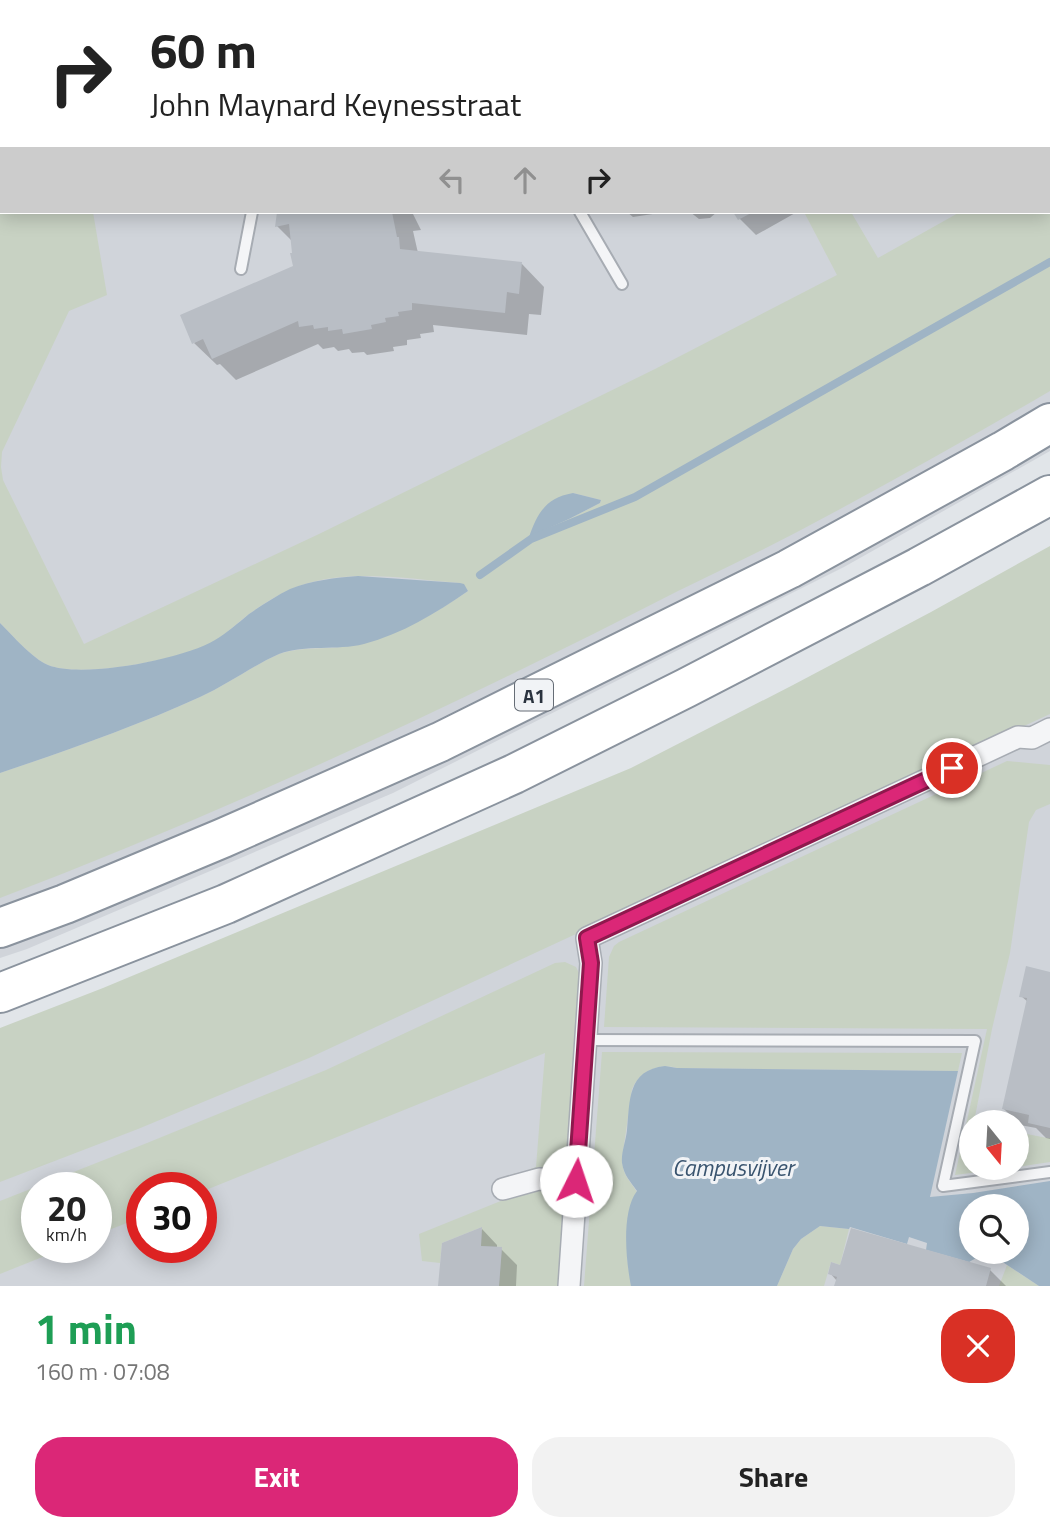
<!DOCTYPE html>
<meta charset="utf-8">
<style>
:root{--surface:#fff;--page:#f2f2f2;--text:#222;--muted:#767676;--accent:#db2777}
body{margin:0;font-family:"Titillium Web",sans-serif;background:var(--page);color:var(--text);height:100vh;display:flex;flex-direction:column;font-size:26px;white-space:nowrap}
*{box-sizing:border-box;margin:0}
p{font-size:23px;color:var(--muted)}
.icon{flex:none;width:38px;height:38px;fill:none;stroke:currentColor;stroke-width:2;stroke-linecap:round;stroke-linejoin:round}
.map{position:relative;height:1286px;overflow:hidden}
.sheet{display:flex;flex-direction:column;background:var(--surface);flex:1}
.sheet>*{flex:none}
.hud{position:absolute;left:0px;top:0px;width:1050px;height:214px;box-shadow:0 4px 18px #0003;background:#fff;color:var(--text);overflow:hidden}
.needle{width:46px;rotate:162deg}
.tools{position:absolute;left:959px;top:1110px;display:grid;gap:14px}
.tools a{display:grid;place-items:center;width:70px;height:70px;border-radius:50%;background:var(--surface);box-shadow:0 4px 18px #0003;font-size:35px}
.speed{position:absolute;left:21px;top:1172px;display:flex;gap:14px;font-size:35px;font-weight:700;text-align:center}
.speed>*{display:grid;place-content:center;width:91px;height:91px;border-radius:50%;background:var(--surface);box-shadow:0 4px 18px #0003;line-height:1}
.speed small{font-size:18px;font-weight:400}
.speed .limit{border:10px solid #d22;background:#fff;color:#111}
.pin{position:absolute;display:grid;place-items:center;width:60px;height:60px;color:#fff;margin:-30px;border:4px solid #fff;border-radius:50%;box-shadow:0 2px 7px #0007}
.me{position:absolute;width:77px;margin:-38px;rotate:4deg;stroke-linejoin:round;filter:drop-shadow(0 0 5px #0008)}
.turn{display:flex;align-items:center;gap:24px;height:147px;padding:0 35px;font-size:32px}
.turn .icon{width:91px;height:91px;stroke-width:2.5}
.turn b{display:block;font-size:49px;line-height:60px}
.lanes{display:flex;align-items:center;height:66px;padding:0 35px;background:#0003;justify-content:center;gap:35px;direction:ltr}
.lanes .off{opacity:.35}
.round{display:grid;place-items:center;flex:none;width:74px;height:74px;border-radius:28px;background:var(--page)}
.summary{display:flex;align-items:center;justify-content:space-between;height:119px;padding:0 35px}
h1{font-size:42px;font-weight:700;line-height:52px;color:#1e9e55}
.primary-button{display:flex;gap:14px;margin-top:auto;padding:14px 35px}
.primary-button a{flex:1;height:80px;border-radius:28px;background:var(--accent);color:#fff;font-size:28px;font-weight:700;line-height:80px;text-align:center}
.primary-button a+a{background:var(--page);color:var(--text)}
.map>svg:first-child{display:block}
.built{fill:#d0d4da;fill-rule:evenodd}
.green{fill:#c8d2c3;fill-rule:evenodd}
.water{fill:#9fb4c5;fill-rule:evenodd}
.shadow{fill:#0003}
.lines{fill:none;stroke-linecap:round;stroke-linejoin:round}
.stream{stroke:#9fb4c5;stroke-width:8}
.building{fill:#b9bec5}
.lane-casing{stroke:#a7acb3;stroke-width:14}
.street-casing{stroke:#a7acb3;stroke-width:24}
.highway-casing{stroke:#8a939e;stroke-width:42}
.lane{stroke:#f4f5f7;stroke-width:10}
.street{stroke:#f4f5f7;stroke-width:21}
.highway{stroke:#fff;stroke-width:38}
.route-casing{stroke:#8e194d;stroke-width:18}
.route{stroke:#db2777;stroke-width:12}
.labels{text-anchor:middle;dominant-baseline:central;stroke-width:6;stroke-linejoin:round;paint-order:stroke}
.shield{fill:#f1f3f6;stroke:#666d76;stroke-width:2}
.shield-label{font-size:19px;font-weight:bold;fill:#2b333f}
.water-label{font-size:23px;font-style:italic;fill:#39546f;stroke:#f1f3f6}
</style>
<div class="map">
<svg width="1050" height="1286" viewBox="0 0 1050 1286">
<rect width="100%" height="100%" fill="#e1e5e9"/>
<path class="built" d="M 0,0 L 1050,0 L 1050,451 L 844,567 L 393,793 L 27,949 L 0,958 ZM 2,2 L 1048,2 L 1048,212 L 2,212 Z
M 1050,563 L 1050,1286 L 0,1286 L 0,1040 L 846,688 ZM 971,1122 L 1017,1122 L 1017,1167 L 971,1167 ZM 37,1188 L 96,1188 L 96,1248 L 37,1248 ZM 142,1188 L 201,1188 L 201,1248 L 142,1248 ZM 971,1206 L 1017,1206 L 1017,1251 L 971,1251 Z"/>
<path class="green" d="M 2,11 L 2,212 L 93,212 L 107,295 L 69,311 L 2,452 L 1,467 L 3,480 L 84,644 L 319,534 L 655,369 L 837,275 L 804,212 L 851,212 L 878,258 L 960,212 L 1048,212 L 1048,161 L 1050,160 L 1050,391 C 968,439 884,486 799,531 C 759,552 719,571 678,591 C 458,704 232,809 0,898 L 0,773 C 68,750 134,727 200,697 C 227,685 252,666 279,654 C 302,646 325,650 348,646 C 392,639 431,616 468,591 L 464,585 L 460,583 C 409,579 354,569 305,584 C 285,590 266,602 249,614 C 237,623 227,633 215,641 C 184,659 82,679 48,665 C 32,658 13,636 0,623 L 0,12 ZM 573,493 L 601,500 L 600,503 L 569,519 L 529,536 Z
M 1050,546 L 1050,714 L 309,1058 L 138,1129 L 0,1182 L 0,1028 L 103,988 L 631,768 L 793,685 L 931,612 Z
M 1007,761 L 1050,765 L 1050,804 L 1036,810 L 1029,822 L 1010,953 L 992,1029 L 974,1122 L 971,1122 L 971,1167 L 1016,1167 L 955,1175 L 987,1029 L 604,1027 L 609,957 L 614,946 L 619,942 Z
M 565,962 L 576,967 L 582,979 L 558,1286 L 499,1286 L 502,1247 L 481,1246 L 482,1227 L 442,1243 L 440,1263 L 422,1261 L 419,1234 L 513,1196 L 514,1173 L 516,1175 L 536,1167 L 545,1053 L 201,1192 L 201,1188 L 142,1188 L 142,1217 L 96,1235 L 96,1188 L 37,1188 L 37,1248 L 65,1248 L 0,1274 L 0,1201 L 147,1143 L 326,1070 L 555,963 Z
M 602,1052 L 962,1053 L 958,1071 L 677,1068 C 658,1063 640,1071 632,1089 L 622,1159 C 623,1176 629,1179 637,1192 L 627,1226 L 627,1257 L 631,1286 L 584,1286 Z
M 1017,1132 L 1047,1138 L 1050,1138 L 1050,1162 L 1017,1167 Z
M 820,1226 L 849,1229 L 840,1265 L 831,1262 L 824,1286 L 777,1286 L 793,1249 L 801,1239 Z
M 1007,1265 L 1039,1286 L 999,1286 Z"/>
<path class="water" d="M 573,493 L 601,500 L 600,503 L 569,519 L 529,537 C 538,512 546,498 573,493 Z
M 358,576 L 460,583 L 464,584 L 468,591 C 436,613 402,634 364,644 C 336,651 306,644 279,654 C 252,666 227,685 200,697 C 134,727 68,750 0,773 L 0,623 C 13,636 32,658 48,665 C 82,679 184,659 215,640 C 227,633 238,623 249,614 C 262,605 276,596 290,589 C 312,580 335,578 358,576 Z
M 665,1066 L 677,1068 L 958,1071 L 930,1197 L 973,1193 L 1050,1181 L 1050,1286 L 1039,1286 L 995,1257 L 978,1257 L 969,1262 L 926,1250 L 927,1243 L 909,1237 L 907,1244 L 850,1227 L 849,1229 L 820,1226 L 801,1239 L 793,1249 L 777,1286 L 631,1286 C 626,1261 621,1212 637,1191 C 631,1182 624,1176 622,1163 C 621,1152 626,1141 627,1130 C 630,1101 627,1070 665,1066 ZM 971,1206 L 1017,1206 L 1017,1251 L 971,1251 Z"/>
<path class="shadow" d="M 919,0 L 982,0 L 988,2 L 919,2 Z
M 1048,29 L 1050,30 L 1050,61 L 1048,67 Z
M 289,212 L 412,212 L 421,230 L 413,231 L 418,253 L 522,264 L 544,287 L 541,315 L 529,314 L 527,335 L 433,325 L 434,332 L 420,334 L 421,338 L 407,340 L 407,345 L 393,347 L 394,351 L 367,355 L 364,352 L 352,353 L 349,349 L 338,351 L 334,347 L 323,349 L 318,344 L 236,380 L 220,364 L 217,365 L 194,343 L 295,267 L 292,241 L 277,226 L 286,213 Z
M 627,212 L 666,212 L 633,217 Z
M 690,212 L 717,212 L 710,218 L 699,219 Z
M 735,212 L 797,212 L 756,235 L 740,219 Z
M 1050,974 L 1050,1139 L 1046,1138 L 1036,1128 L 1020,1125 L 1004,1109 L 1028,1002 L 1021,996 Z
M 482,1229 L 497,1245 L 497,1249 L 501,1249 L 517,1265 L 516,1286 L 440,1286 Z
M 841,1267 L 990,1270 L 1006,1286 L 836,1286 L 837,1281 L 830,1273 Z"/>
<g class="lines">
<path class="stream" d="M 480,575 L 531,539 L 635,497 L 1050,262"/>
</g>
<path class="building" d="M 277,212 L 392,212 L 397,237 L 399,237 L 400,249 L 522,262 L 519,294 L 507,292 L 505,313 L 412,303 L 412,310 L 398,312 L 399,316 L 385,318 L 386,322 L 371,325 L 372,329 L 343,334 L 342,329 L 328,331 L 328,327 L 314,329 L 313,325 L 299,327 L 298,321 L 212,359 L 203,339 L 192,344 L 180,315 L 293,266 L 290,253 L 292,253 L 289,224 L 275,227 Z
M 733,212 L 753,212 L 738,220 Z
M 1026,966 L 1050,972 L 1050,1128 L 1028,1123 L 1029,1115 L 1002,1109 L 1027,998 L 1019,997 Z
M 482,1227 L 481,1246 L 502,1247 L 499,1286 L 438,1286 L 442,1243 Z
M 851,1228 L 991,1268 L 986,1286 L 834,1286 L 837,1277 L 828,1274 L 831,1262 L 840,1265 Z"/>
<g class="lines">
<defs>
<path id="lane" d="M 222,0 L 222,2
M 486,0 L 486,2
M 750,0 L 751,2
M 580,212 L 622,284
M 241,269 L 252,212
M 586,1040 L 975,1041 L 943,1186 L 1050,1172"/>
<path id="street" d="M 503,1189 L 539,1179 L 576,1181
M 569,1286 L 591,963 L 587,938 L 1018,737 L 1032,738 L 1050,729"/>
<path id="highway" d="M 0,928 L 65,904 L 223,838 L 440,742 L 789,569 L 1003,451 L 1050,423
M 0,993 L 226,904 L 514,774 L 686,688 L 919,567 L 1050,495"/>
</defs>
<use href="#lane" class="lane-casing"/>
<use href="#street" class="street-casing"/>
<use href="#highway" class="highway-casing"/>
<use href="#lane" class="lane"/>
<use href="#street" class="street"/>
<use href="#highway" class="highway"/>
</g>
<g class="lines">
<defs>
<path id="route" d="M 576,1181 L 591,963 L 587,938 L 952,768"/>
</defs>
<use href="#route" class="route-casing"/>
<use href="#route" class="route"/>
</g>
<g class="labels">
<rect class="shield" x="515" y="679.5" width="38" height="31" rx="5"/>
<g class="shield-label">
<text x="534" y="695">A1</text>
</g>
<g class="water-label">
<text x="733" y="1167">Campusvijver</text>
</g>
</g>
</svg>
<div class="tools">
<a><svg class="needle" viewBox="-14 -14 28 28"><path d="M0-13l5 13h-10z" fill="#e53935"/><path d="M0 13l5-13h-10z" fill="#767676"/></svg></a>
<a><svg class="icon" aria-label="search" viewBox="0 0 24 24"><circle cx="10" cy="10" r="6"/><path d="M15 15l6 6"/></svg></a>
</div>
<div class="speed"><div>20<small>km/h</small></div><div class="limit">30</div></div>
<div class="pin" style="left:952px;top:768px;background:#d93025"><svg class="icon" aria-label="arrive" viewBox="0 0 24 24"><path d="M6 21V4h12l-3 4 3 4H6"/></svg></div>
<svg class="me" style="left:576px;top:1181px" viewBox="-20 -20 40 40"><circle r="19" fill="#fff"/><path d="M0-13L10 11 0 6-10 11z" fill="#db2777"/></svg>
<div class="hud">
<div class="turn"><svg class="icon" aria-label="right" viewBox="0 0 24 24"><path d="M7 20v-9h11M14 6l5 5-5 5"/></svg><div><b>60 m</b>John Maynard Keynesstraat</div></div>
<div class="lanes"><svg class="icon off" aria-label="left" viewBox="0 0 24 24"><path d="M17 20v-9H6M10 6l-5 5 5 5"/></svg><svg class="icon off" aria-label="ahead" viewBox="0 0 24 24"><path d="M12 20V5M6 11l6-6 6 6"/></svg><svg class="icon" aria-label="right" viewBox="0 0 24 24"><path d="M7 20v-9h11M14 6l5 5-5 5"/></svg></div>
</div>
</div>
<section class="sheet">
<div class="summary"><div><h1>1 min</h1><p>160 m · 07:08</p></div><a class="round" style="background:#d93025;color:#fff"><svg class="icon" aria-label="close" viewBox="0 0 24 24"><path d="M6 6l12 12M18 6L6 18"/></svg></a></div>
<div class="primary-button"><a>Exit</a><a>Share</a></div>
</section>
